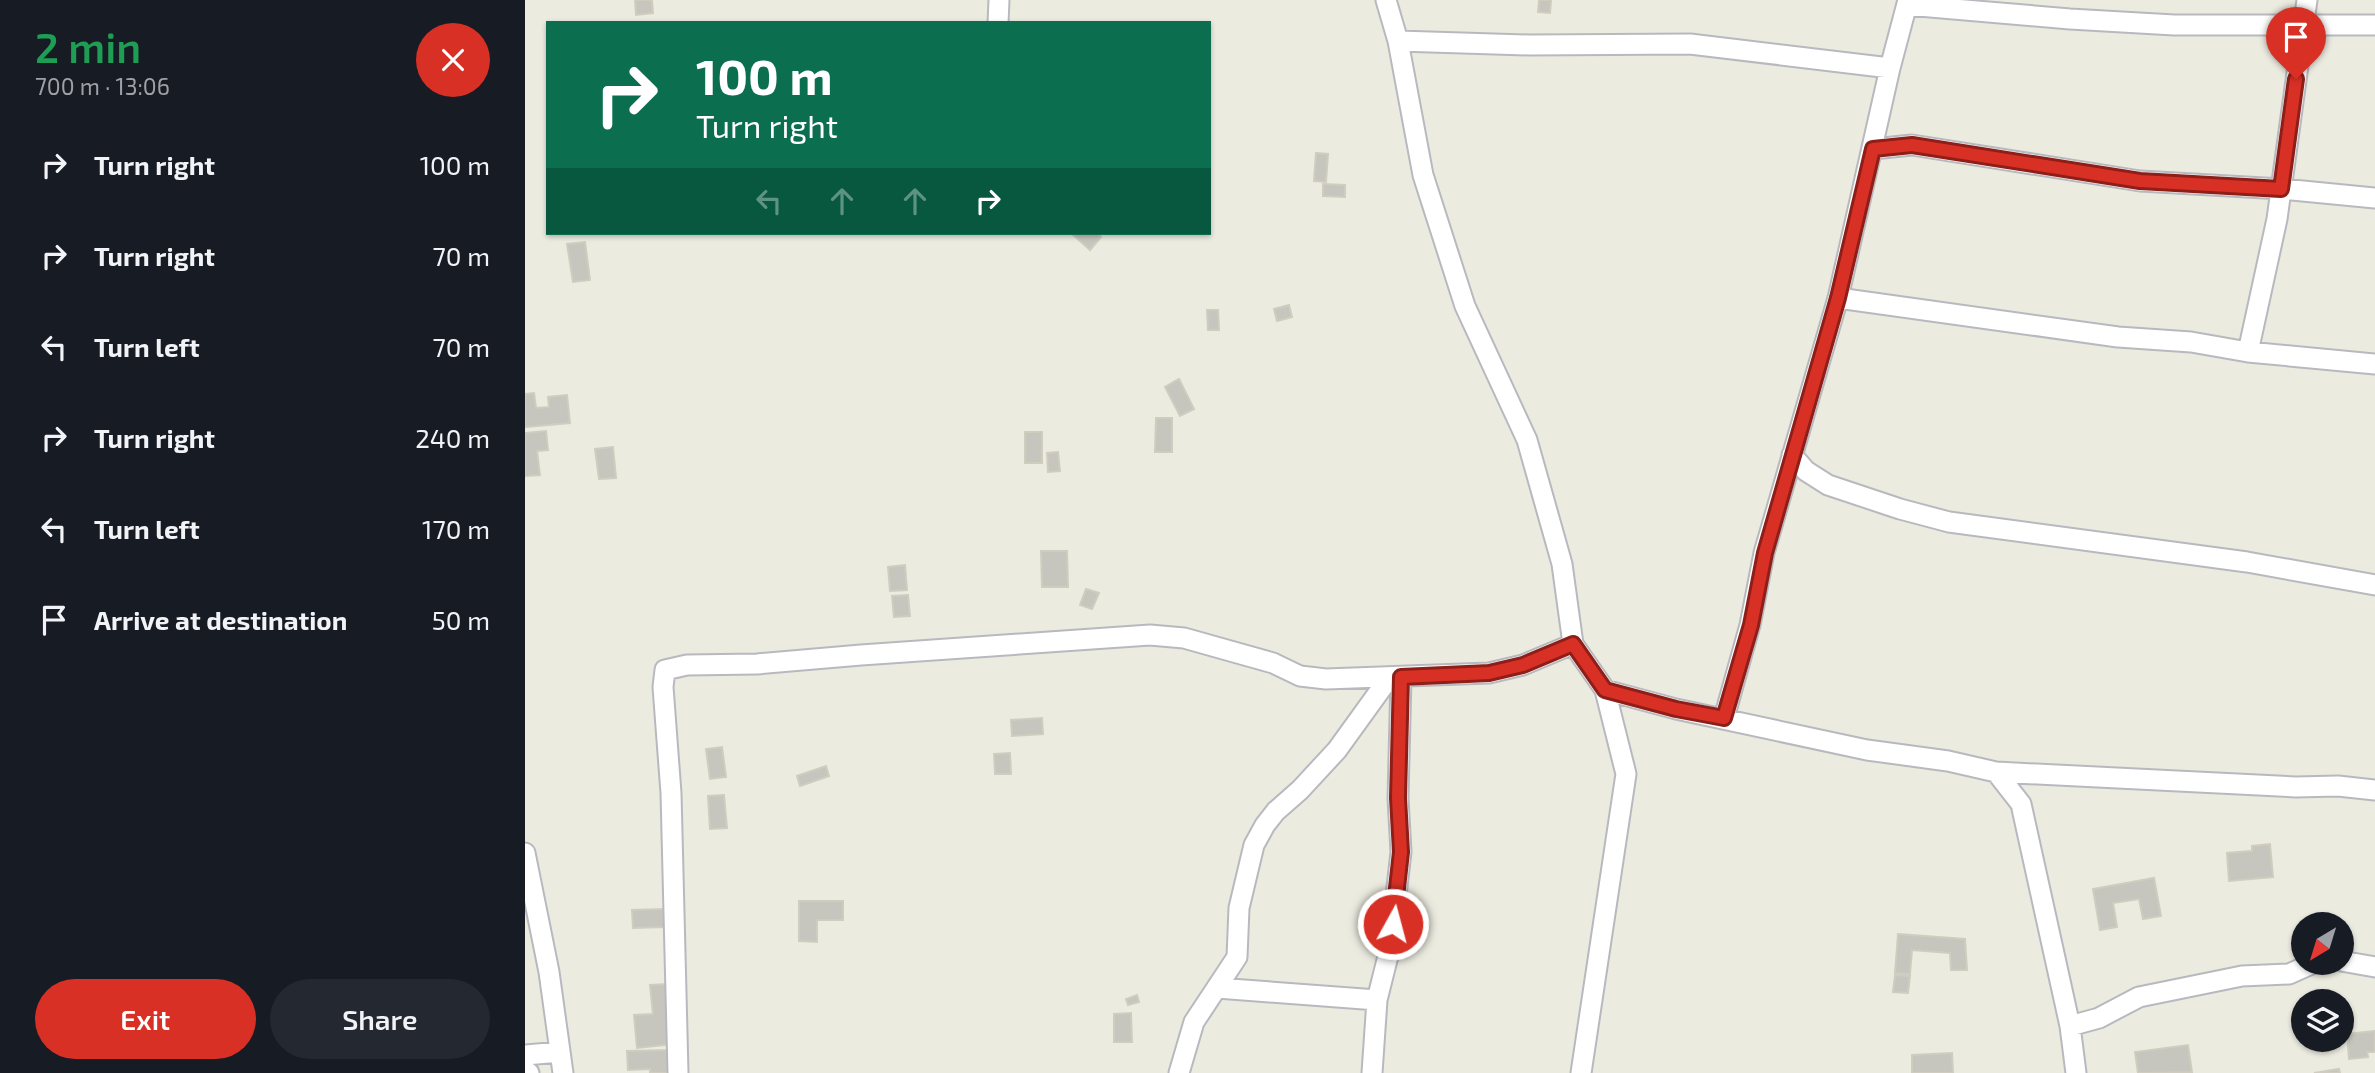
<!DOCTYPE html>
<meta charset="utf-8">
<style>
:root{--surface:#171b24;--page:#242831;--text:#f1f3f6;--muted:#9ea1a6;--accent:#d93025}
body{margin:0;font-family:"Exo 2",sans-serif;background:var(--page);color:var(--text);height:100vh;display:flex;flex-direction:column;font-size:26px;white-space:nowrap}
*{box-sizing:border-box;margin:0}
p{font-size:23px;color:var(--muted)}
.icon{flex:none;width:38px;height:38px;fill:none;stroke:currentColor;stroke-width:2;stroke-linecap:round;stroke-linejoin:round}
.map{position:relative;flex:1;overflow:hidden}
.details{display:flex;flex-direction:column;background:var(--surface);width:525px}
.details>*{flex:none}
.hud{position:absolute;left:21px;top:21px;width:665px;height:214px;border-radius:0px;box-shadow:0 2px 5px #0004;background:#0b6e4f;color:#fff;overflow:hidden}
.needle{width:46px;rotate:218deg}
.tools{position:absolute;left:1766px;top:912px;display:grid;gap:14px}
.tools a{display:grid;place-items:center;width:63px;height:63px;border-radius:50%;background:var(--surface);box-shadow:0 2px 5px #0004;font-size:35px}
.pin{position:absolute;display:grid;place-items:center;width:60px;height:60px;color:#fff;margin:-72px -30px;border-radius:50% 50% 50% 0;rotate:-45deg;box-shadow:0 0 7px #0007}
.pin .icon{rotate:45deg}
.me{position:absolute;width:77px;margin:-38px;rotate:7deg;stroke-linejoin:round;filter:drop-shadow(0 0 5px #0008)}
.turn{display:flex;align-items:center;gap:24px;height:147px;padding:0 35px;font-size:32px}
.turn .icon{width:91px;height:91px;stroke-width:2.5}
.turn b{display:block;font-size:49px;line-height:60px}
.lanes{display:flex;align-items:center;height:66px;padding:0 35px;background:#0003;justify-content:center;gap:35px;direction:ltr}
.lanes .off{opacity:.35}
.round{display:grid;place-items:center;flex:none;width:74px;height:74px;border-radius:37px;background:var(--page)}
.headline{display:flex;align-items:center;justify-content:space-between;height:119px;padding:0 35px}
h1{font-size:42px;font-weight:600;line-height:52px;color:#1e9e55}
.button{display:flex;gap:14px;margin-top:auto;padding:14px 35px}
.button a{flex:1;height:80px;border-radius:42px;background:var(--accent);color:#fff;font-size:28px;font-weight:600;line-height:80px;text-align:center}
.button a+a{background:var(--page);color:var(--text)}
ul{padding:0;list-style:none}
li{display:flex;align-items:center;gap:21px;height:91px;padding:0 35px}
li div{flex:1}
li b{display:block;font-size:26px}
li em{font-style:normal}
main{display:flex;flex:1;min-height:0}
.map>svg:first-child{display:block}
.building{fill:#c6c5be;stroke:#d0cdbf;stroke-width:2}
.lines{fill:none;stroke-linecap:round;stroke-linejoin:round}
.minor-casing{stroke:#b8b9bf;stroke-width:23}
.minor{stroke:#fff;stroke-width:19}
.route-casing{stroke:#8d1f18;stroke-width:18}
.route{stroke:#d93025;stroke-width:12}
</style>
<main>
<section class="details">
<div class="headline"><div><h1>2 min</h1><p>700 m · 13:06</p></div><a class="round" style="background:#d93025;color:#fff"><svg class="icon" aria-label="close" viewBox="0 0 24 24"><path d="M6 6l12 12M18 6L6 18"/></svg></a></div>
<ul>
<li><svg class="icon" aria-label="right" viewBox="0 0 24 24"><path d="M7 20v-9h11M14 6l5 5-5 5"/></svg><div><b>Turn right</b></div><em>100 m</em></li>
<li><svg class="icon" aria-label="right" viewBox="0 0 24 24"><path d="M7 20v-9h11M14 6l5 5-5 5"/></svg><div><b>Turn right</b></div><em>70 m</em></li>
<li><svg class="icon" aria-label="left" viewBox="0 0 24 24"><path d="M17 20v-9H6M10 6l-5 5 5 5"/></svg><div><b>Turn left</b></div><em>70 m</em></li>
<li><svg class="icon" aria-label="right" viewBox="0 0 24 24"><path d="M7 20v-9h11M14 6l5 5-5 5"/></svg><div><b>Turn right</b></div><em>240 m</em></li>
<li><svg class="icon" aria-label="left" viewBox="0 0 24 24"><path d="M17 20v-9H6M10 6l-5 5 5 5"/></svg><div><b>Turn left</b></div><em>170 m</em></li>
<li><svg class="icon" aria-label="arrive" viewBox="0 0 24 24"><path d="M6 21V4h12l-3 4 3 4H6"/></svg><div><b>Arrive at destination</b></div><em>50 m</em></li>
</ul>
<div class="button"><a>Exit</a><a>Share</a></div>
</section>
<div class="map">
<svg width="1850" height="1073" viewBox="0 0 1850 1073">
<rect width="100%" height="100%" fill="#ecebe0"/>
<path class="building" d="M 110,0 L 127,0 L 128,13 L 111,15 Z
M 1014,0 L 1026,0 L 1025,13 L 1013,12 Z
M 791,153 L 803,154 L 801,182 L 789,181 Z
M 798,184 L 820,185 L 820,197 L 798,196 Z
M 546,233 L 572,233 L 576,237 L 565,250 Z
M 60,242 L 65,280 L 48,282 L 42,244 Z
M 764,305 L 767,317 L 752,321 L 749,309 Z
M 682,310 L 693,310 L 694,330 L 683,330 Z
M 654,379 L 669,409 L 655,416 L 640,387 Z
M 9,393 L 11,408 L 24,407 L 23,397 L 42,395 L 45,423 L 0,427 L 0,394 Z
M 631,418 L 647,418 L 647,452 L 630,452 Z
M 21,431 L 23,450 L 12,451 L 15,475 L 0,476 L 0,433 Z
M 500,432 L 517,432 L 517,463 L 500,463 Z
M 88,447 L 91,478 L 74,479 L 70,449 Z
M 533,452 L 535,471 L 523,472 L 522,453 Z
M 516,551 L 542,551 L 543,587 L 517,587 Z
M 380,565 L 382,590 L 365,591 L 363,567 Z
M 561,589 L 574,593 L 567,609 L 555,605 Z
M 383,595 L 385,616 L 369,617 L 367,596 Z
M 517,718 L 518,734 L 487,736 L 486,720 Z
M 197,747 L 201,777 L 185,779 L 181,749 Z
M 485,753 L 486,774 L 470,774 L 469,754 Z
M 301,766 L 304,776 L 275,786 L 272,776 Z
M 199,795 L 202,828 L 185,829 L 183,796 Z
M 1745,844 L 1748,877 L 1704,881 L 1702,853 L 1727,851 L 1727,846 Z
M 1629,878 L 1636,916 L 1618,919 L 1614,899 L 1588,903 L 1592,927 L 1575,930 L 1568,889 Z
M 274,901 L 318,901 L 318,920 L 292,920 L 292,942 L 274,941 Z
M 140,909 L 140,927 L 108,928 L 107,910 Z
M 1373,934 L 1440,939 L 1442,970 L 1426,970 L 1425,953 L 1387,950 L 1385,974 L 1370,973 Z
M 1370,975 L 1385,976 L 1383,993 L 1368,992 Z
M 144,984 L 149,1044 L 112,1048 L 109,1015 L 128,1014 L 125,985 Z
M 612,995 L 614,1002 L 603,1005 L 601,999 Z
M 606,1013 L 607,1042 L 589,1042 L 589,1014 Z
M 1850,1031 L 1850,1052 L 1842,1052 L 1843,1057 L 1824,1059 L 1822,1034 Z
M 1663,1045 L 1667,1072 L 1613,1073 L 1610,1052 Z
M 146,1050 L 147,1073 L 125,1073 L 125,1069 L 103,1070 L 102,1051 Z
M 1427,1053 L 1428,1073 L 1387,1073 L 1387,1055 Z
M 1814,1069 L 1815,1073 L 1789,1073 Z"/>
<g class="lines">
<defs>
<path id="minor" d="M 861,0 L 873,41 L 898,175 L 940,306 L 1002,440 L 1037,564 L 1048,644 L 1080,690 L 1101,774 L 1056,1073
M 1382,5 L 1545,19 L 1649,25 L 1850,25
M 473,23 L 474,0
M 873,41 L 1004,45 L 1165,44 L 1365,68
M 1348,149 L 1387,145 L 1615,181 L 1757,189 L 1850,198
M 1313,298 L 1593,337 L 1666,342 L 1723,352 L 1850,364
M 1723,352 L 1752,219 L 1782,0
M 1267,455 L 1281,471 L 1303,485 L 1375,509 L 1424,522 L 1722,562 L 1850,585
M 1080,690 L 1151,709 L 1342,750 L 1423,761 L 1471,772 L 1771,787 L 1813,786 L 1850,790
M 1199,718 L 1225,625 L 1239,553 L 1313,298 L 1365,68 L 1383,0
M 1471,772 L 1496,804 L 1545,1026 L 1551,1073
M 0,853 L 24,972 L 38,1073
M 1816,961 L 1850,967
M 692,988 L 852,1000
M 1545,1026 L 1574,1018 L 1614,997 L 1717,976 L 1764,974 L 1791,962
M 0,1055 L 35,1052
M 0,1070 L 4,1073
M 153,1073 L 146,793 L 138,687 L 140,670 L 162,665 L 232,664 L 336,655 L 625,635 L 659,638 L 748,663 L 775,676 L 801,679 L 964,673 L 998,665 L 1048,644
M 654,1073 L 669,1022 L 712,957 L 714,908 L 729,845 L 740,825 L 751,811 L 775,790 L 812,750 L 864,678
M 847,1073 L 852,1000 L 865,948 L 876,852 L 873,798 L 876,677"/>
</defs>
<use href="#minor" class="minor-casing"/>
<use href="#minor" class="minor"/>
</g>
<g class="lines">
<defs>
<path id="route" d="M 868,924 L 876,852 L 873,798 L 876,677 L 964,673 L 998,665 L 1048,644 L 1080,690 L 1151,709 L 1199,718 L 1226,625 L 1240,553 L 1313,298 L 1348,149 L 1387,145 L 1615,181 L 1756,189 L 1771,79"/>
</defs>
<use href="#route" class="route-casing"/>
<use href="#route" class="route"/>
</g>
</svg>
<div class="tools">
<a><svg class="needle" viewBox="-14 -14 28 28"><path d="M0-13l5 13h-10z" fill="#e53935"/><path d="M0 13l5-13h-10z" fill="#9ea1a6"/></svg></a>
<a><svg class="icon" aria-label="layers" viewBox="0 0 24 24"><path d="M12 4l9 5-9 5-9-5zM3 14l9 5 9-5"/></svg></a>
</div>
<div class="pin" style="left:1771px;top:79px;background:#d93025"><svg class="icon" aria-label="arrive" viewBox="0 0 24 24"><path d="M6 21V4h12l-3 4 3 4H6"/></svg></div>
<svg class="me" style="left:868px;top:924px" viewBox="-20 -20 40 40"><circle r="17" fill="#d93025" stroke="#fff" stroke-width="3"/><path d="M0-11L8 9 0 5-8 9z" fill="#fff"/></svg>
<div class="hud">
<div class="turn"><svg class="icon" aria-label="right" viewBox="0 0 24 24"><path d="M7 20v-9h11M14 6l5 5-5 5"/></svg><div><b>100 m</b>Turn right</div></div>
<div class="lanes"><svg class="icon off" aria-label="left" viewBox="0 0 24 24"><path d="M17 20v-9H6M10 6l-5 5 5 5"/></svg><svg class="icon off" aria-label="ahead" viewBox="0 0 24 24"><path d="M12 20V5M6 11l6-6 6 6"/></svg><svg class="icon off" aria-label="ahead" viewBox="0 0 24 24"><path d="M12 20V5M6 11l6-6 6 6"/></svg><svg class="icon" aria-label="right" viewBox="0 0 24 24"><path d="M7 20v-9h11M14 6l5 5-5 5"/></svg></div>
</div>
</div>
</main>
